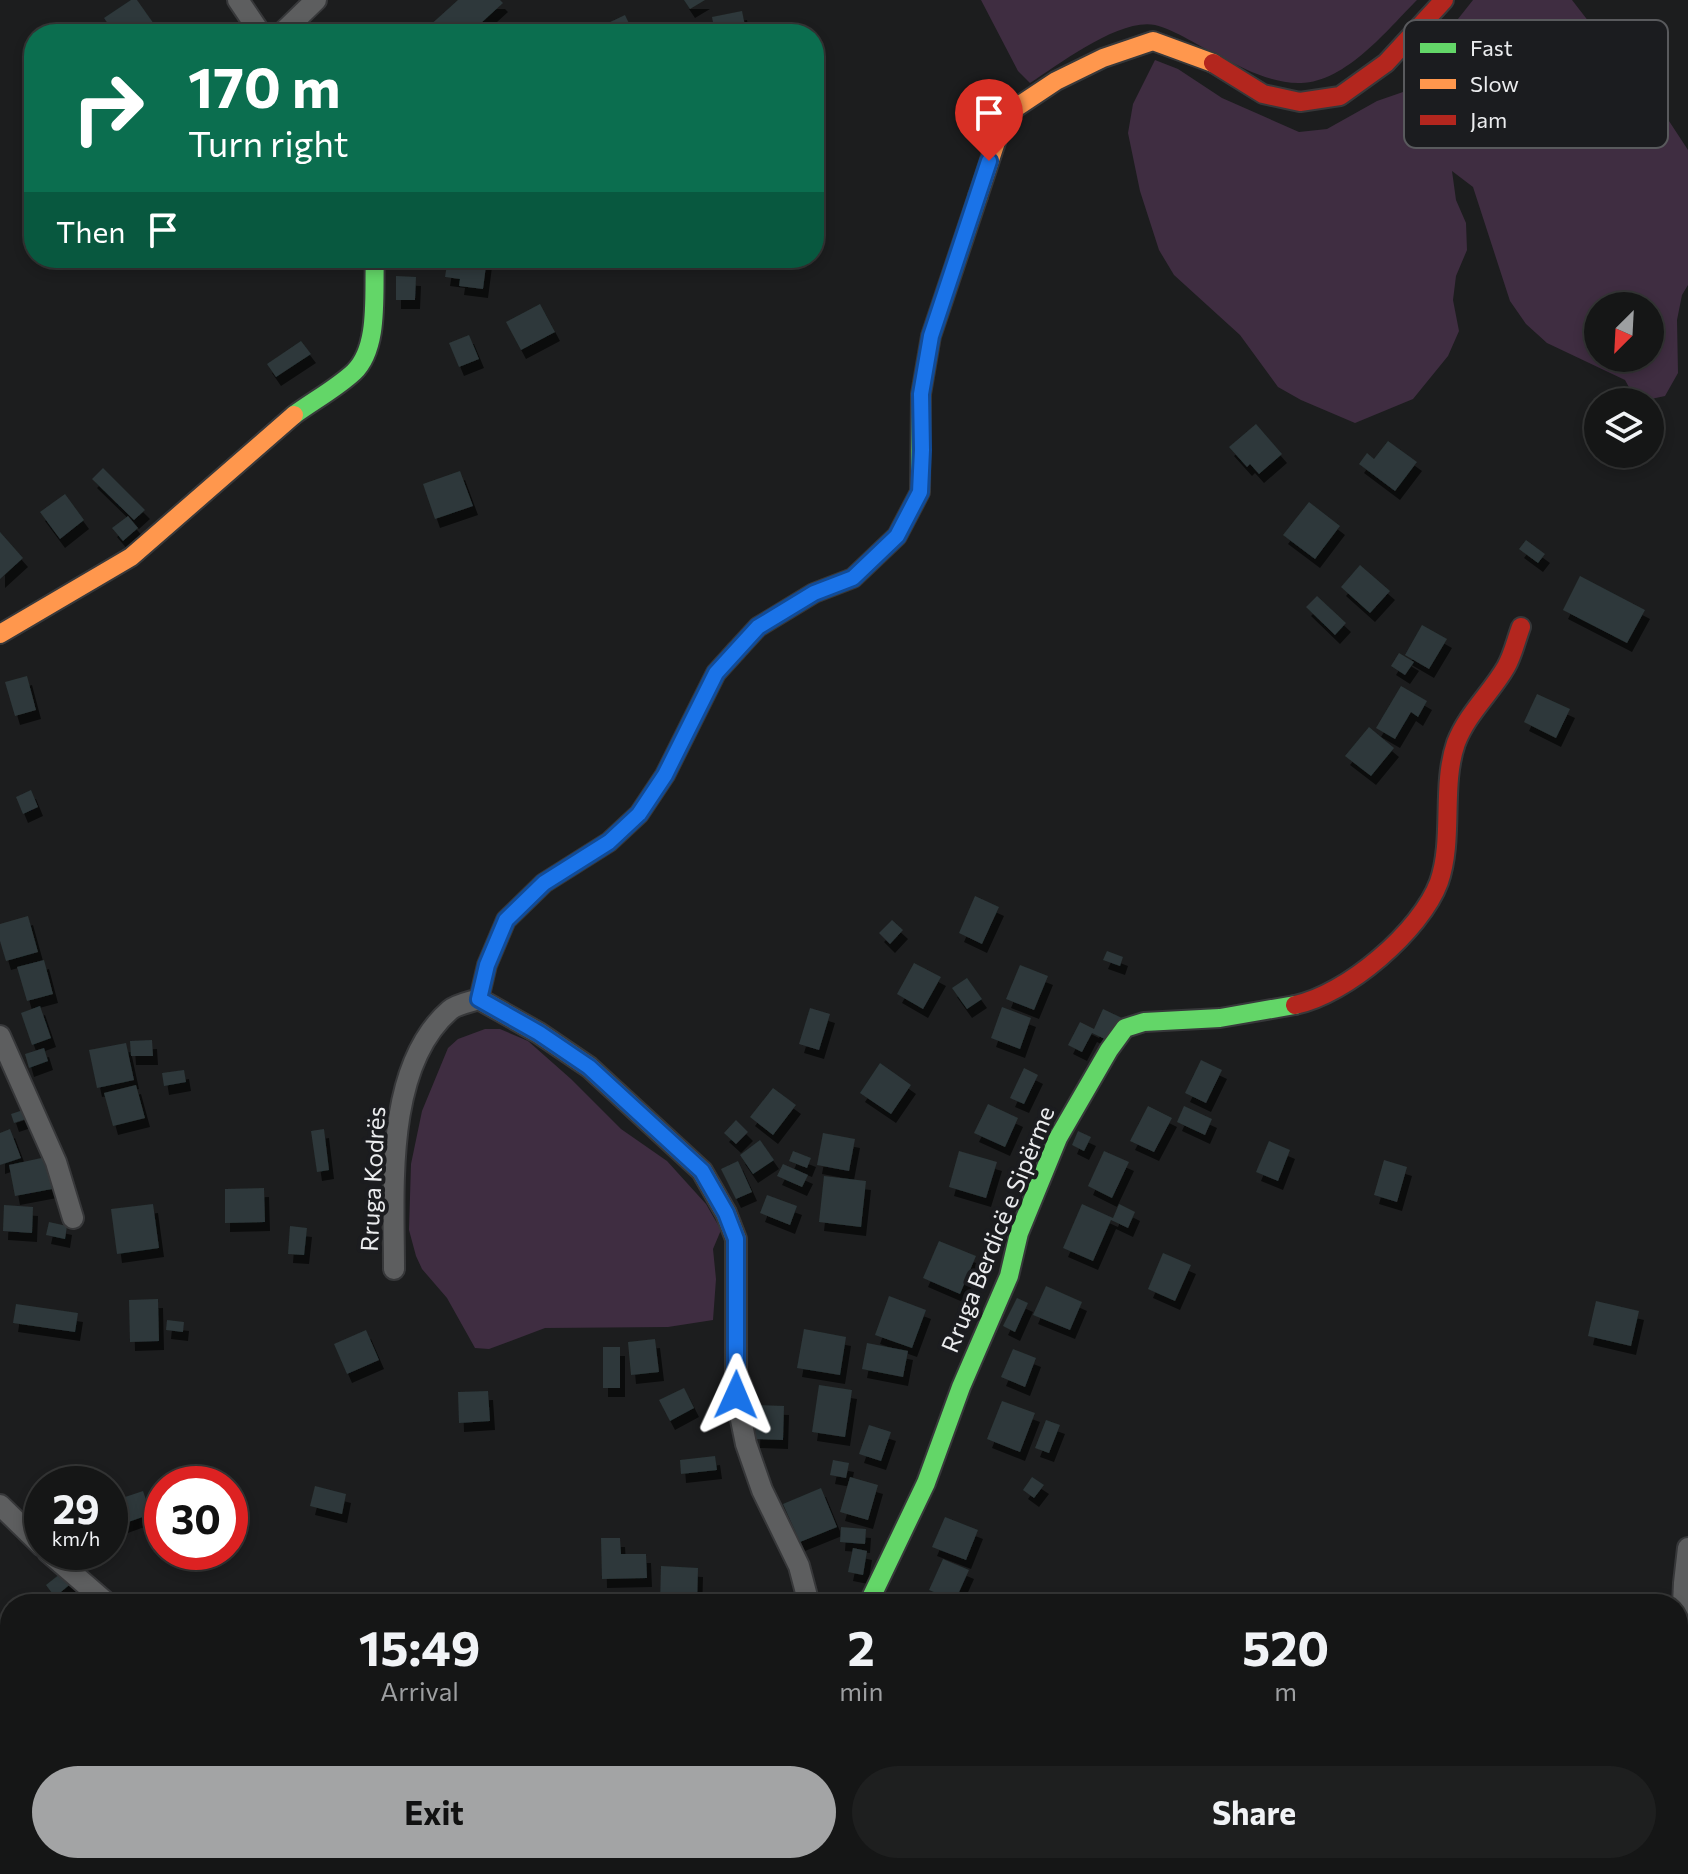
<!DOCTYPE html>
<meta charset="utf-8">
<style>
:root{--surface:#151616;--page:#1e1f1f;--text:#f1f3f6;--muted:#9d9fa1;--line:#343535;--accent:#a3a4a5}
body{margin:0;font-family:Commissioner,sans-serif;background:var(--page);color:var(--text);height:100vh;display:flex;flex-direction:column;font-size:30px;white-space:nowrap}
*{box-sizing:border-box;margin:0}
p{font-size:26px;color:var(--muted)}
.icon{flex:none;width:44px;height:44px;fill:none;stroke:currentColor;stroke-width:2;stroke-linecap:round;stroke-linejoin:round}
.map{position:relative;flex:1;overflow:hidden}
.details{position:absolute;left:0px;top:1594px;width:1688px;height:280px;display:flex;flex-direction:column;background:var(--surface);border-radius:32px 32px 0 0;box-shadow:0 4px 12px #0003,0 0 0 2px var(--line)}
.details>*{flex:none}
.banner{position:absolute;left:24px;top:24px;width:800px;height:244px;border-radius:32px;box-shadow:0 4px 12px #0003,0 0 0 2px var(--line);background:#0b6e4f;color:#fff;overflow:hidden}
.needle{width:52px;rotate:204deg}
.tools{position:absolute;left:1584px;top:292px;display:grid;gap:16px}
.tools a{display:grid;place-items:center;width:80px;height:80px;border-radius:50%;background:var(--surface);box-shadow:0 4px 12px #0003,0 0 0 2px var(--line);font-size:40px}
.speed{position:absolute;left:24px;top:1466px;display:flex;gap:16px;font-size:40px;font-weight:700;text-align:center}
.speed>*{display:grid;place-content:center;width:104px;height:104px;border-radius:50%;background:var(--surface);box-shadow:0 4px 12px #0003,0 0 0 2px var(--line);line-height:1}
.speed small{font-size:20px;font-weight:400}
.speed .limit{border:12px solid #d22;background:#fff;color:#111}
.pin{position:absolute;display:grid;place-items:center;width:68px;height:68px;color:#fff;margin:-82px -34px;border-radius:50% 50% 50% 0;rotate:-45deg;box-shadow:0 0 8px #0007}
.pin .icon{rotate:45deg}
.me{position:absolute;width:88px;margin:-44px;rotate:1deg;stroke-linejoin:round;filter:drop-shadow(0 0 6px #0008)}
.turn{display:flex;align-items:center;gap:28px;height:168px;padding:0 32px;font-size:36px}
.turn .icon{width:104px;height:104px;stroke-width:2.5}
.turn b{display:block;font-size:56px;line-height:68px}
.then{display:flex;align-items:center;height:76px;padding:0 32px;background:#0003;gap:16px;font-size:30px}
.eta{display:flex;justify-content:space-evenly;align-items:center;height:136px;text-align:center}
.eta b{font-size:48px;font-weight:700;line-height:56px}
.action{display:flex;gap:16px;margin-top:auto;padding:16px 32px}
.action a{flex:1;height:92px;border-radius:48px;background:var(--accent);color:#111;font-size:32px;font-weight:700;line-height:92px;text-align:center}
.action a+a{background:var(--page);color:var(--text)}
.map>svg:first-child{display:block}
.green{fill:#3f2d41;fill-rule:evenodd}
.building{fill:#2d383a;filter:url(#shadow)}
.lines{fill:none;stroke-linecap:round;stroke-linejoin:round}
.street-casing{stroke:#37383a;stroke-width:24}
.fast-casing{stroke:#37383a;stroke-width:22}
.slow-casing{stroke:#37383a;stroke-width:22}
.jam-casing{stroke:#37383a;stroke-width:22}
.street{stroke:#5d5e5f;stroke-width:20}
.fast{stroke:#63d668;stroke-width:18}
.slow{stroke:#ff974d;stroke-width:18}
.jam{stroke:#b3261e;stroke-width:18}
.route-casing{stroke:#114b97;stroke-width:20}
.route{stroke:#1a73e8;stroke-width:14}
.labels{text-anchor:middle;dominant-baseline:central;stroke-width:8;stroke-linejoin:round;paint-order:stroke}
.street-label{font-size:24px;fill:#ebecee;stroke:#1b1c1f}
.key{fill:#1b1c1f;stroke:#595a5d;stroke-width:2}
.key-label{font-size:22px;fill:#ebecee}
</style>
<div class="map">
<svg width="1688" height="1874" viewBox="0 0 1688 1874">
<defs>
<filter id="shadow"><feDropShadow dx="5" dy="9" stdDeviation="0" flood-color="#0009"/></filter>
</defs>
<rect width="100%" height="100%" fill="#1c1d1e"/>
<path class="green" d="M 981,0 L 1417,0 C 1388,29 1346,82 1301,83 C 1273,84 1244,69 1221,57 C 1202,48 1174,29 1155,25 C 1119,18 1060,64 1030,83 L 1018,71 Z
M 1473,0 L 1572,0 L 1613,53 L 1650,92 L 1688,150 L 1688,285 L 1682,295 L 1677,320 L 1678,373 L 1665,396 L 1637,402 L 1625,380 L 1547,343 L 1526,324 L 1510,301 L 1473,187 L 1452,171 L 1456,200 L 1466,223 L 1467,250 L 1456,276 L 1453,300 L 1459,331 L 1448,356 L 1413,399 L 1355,423 L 1301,400 L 1278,387 L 1240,335 L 1174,275 L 1159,250 L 1140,191 L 1128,133 L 1133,104 L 1155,60 L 1178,69 L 1222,98 L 1299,132 L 1327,129 L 1377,101 L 1403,92 L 1424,72 L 1454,24 ZM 1598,306 L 1650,306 L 1650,358 L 1598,358 Z
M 485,1029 L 500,1029 L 528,1041 L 571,1079 L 621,1129 L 667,1161 L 706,1204 L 721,1230 L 713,1249 L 716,1279 L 713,1320 L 668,1327 L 545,1328 L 489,1349 L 475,1348 L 447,1298 L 422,1269 L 416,1256 L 409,1230 L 411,1164 L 422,1111 L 448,1048 L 458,1039 Z"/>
<path class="building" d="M 131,0 L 137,0 L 161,34 L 115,34 L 104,18 Z
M 458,0 L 500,0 L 503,3 L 469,34 L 432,34 L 427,28 Z
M 684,0 L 705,0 L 690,9 Z
M 742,11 L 745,26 L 715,33 L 712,17 Z
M 625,15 L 634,34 L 612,34 L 606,24 Z
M 448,258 L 487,258 L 483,289 L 459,286 L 460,279 L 445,277 Z
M 396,276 L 416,277 L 415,300 L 396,300 Z
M 540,304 L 555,332 L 521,350 L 506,322 Z
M 469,335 L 479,359 L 459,367 L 449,343 Z
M 301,341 L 311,354 L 276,377 L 267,364 Z
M 1256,424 L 1282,454 L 1259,474 L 1250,464 L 1247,467 L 1229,447 Z
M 1388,441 L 1417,462 L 1395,491 L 1359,464 L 1367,453 L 1374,459 Z
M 103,468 L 145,510 L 134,520 L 92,479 Z
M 460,471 L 473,506 L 435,519 L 423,484 Z
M 65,494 L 84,520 L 60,539 L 40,512 Z
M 1309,502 L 1340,526 L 1315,559 L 1283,535 Z
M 128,516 L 138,528 L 123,541 L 112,528 Z
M 0,532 L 23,558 L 0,579 Z
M 1526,540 L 1545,554 L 1538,563 L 1519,549 Z
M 1360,565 L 1390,591 L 1370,613 L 1341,587 Z
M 1580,576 L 1645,610 L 1627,643 L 1563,610 Z
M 1317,596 L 1346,623 L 1335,635 L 1306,607 Z
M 1422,625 L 1447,639 L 1429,669 L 1405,655 Z
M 1399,653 L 1414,662 L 1405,675 L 1391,666 Z
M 27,676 L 36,710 L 15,716 L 5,682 Z
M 1401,686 L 1427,701 L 1418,717 L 1411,712 L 1395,739 L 1376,728 Z
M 1537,694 L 1570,709 L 1556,738 L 1524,722 Z
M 1369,727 L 1394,748 L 1371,776 L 1345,756 Z
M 31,790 L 38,807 L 23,814 L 16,797 Z
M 975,896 L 999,907 L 982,944 L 959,933 Z
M 28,916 L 38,952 L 6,961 L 0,941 L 0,924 Z
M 892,920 L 903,930 L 890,944 L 879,933 Z
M 1107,951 L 1123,957 L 1120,966 L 1103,960 Z
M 44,960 L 53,994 L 27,1001 L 17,967 Z
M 914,963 L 941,977 L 923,1009 L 897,994 Z
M 1020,965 L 1048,976 L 1034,1010 L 1006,999 Z
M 967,978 L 982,999 L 967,1009 L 952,988 Z
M 40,1006 L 51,1038 L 32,1045 L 21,1013 Z
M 1002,1007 L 1031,1018 L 1020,1049 L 991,1038 Z
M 810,1008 L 830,1014 L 819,1050 L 799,1044 Z
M 1103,1009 L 1122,1018 L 1111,1042 L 1092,1033 L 1082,1052 L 1068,1045 L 1080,1022 L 1094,1029 Z
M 152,1040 L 153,1056 L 131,1056 L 130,1041 Z
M 126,1043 L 134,1080 L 97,1088 L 89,1050 Z
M 44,1048 L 48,1061 L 29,1068 L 25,1054 Z
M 1201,1060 L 1222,1070 L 1206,1103 L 1185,1093 Z
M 880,1063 L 911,1085 L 891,1114 L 860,1093 Z
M 1024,1068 L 1038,1075 L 1024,1104 L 1010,1098 Z
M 184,1070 L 186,1082 L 164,1086 L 162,1073 Z
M 136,1085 L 145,1118 L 113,1126 L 104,1093 Z
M 773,1088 L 796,1105 L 773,1135 L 750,1117 Z
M 988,1104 L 1018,1118 L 1005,1147 L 974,1133 Z
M 1148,1106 L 1172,1118 L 1154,1152 L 1130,1141 Z
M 1184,1106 L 1212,1119 L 1205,1135 L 1177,1122 Z
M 26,1109 L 29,1118 L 14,1123 L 11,1114 Z
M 736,1120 L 748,1132 L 736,1144 L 724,1133 Z
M 10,1129 L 21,1158 L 0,1165 L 0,1133 Z
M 324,1129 L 329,1170 L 317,1172 L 311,1131 Z
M 1078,1131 L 1091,1137 L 1084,1151 L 1072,1145 Z
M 823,1133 L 855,1139 L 849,1171 L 817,1165 Z
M 760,1140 L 774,1160 L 753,1174 L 740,1155 Z
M 1269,1141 L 1290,1150 L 1278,1181 L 1256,1172 Z
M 793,1151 L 811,1158 L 807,1168 L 789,1161 Z
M 959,1151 L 997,1162 L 986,1198 L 949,1187 Z
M 1104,1151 L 1129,1162 L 1112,1198 L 1088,1186 Z
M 46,1157 L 52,1189 L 15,1196 L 9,1165 Z
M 1384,1160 L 1407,1167 L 1397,1202 L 1374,1195 Z
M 738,1161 L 752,1192 L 736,1199 L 721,1169 Z
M 783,1164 L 808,1175 L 802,1187 L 777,1176 Z
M 824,1176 L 866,1181 L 861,1227 L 819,1222 Z
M 264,1188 L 265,1222 L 225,1223 L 225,1189 Z
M 767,1195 L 797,1206 L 790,1225 L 760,1213 Z
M 153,1204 L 159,1248 L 117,1254 L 111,1209 Z
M 1082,1204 L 1113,1218 L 1119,1204 L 1135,1212 L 1128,1228 L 1111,1220 L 1093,1261 L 1063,1248 Z
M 4,1205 L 33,1207 L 32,1233 L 3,1231 Z
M 49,1222 L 67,1226 L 65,1239 L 46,1235 Z
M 290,1226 L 307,1228 L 304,1255 L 288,1254 Z
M 939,1241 L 976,1256 L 960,1294 L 923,1278 Z
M 1163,1253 L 1191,1265 L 1175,1301 L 1148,1289 Z
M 1046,1286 L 1082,1302 L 1070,1330 L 1033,1315 Z
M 889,1296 L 926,1310 L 912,1348 L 875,1335 Z
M 1017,1298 L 1028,1303 L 1015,1332 L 1003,1326 Z
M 158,1299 L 159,1341 L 130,1342 L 129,1300 Z
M 1596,1301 L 1639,1311 L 1631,1346 L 1588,1336 Z
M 16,1304 L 78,1313 L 75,1332 L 13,1323 Z
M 167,1320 L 184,1322 L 183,1332 L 166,1330 Z
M 804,1329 L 846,1337 L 840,1375 L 797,1368 Z
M 366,1330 L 379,1360 L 347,1374 L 334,1344 Z
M 655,1339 L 659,1372 L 631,1375 L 628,1342 Z
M 867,1343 L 908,1351 L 903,1377 L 862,1369 Z
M 603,1347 L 620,1347 L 620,1388 L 603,1388 Z
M 1013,1349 L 1036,1358 L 1025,1387 L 1001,1377 Z
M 819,1385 L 852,1390 L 845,1437 L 812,1432 Z
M 684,1388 L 694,1408 L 670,1421 L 659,1400 Z
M 488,1391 L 490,1421 L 459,1423 L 458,1392 Z
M 1002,1401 L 1035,1413 L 1020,1452 L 987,1439 Z
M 756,1405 L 784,1406 L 783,1440 L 755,1439 Z
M 1046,1420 L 1060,1425 L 1049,1453 L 1035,1448 Z
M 869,1425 L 891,1432 L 881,1461 L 859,1454 Z
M 715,1456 L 717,1470 L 681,1474 L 680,1460 Z
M 833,1460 L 849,1463 L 846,1478 L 830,1475 Z
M 850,1477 L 878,1485 L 868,1520 L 840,1512 Z
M 1032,1477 L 1044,1485 L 1034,1498 L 1023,1490 Z
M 315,1486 L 346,1494 L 342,1514 L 310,1506 Z
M 821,1488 L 837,1527 L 800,1542 L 783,1504 Z
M 143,1491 L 151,1514 L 117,1526 L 110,1502 Z
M 945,1517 L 978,1530 L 966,1560 L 932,1547 Z
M 841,1527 L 866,1529 L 865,1544 L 840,1542 Z
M 601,1538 L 620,1538 L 621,1554 L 646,1554 L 647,1578 L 602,1579 Z
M 853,1548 L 867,1551 L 863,1575 L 848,1572 Z
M 943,1559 L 969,1570 L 955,1601 L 929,1590 Z
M 661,1566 L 698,1568 L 697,1604 L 660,1604 Z
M 65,1570 L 74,1581 L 55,1597 L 46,1585 Z
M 271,1864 L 292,1864 L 284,1874 L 269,1866 Z
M 331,1864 L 370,1864 L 347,1874 L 336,1874 Z
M 939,1864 L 969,1867 L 968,1874 L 938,1874 Z
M 1255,1864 L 1299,1864 L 1298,1874 L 1254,1874 Z
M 1495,1865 L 1534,1871 L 1534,1874 L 1494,1874 Z"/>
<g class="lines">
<defs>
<path id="street" d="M 238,0 L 261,34
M 281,34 L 316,0
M 0,1036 L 56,1162 L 73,1218
M 394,1269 C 394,1190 384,1067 450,1010 C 457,1004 470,1002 479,999 L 539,1033 L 589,1067 L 702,1171 L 726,1213 L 736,1239 L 736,1395 L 746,1444 L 762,1490 L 799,1566 L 809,1604
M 0,1505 L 42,1546
M 48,1552 L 108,1604
M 1678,1715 L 1684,1583 L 1688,1548
M 408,1864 L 419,1874
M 786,1864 L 787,1874
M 1669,1874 L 1670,1864"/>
<path id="fast" d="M 294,415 C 313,401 337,388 354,372 C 380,347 373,292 375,258
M 736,651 L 758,627 L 814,593 L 853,578 L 897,536 L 920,492 L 921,394 L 931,336 L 978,196
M 868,1604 L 926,1483 L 961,1387 L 1009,1276 L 1019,1233 L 1058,1138 L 1109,1050 L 1125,1028 L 1144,1022 L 1220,1018 L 1295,1005
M 177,1864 L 189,1874"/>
<path id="slow" d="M 978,196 L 1005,115 L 1056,81 L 1103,58 L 1153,41 L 1213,63
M 0,634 L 131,557 L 294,415
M 479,999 L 487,965 L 506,920 L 544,883 L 609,842 L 639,814 L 665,775 L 716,673 L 736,651
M 0,1705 L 10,1714"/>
<path id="jam" d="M 1213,63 L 1263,94 L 1300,102 L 1340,96 L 1386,63 L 1444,0
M 1295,1005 C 1346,995 1421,931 1439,882 C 1454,839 1441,786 1456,743 C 1467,714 1491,693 1506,667 C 1513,655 1516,640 1521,627"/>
</defs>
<use href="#street" class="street-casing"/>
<use href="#fast" class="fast-casing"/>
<use href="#slow" class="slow-casing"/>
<use href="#jam" class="jam-casing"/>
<use href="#street" class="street"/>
<use href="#fast" class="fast"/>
<use href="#slow" class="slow"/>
<use href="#jam" class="jam"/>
</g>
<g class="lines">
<defs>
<path id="route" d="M 736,1395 L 736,1239 L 726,1213 L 702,1171 L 589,1067 L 539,1033 L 479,999 L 487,965 L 506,920 L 544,883 L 609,842 L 639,814 L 665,775 L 716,673 L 758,627 L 814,593 L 853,578 L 897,536 L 920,492 L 922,450 L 921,394 L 931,336 L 989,161"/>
</defs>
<use href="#route" class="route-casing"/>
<use href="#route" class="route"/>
</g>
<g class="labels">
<g class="street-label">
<text transform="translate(372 1179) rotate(-87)">Rruga Kodrës</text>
<text transform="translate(997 1229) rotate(-68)">Rruga Berdicë e Sipërme</text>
</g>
</g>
<rect x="1404" y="20" width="264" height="128" rx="12" class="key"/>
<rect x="1420" y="43" width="36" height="10" fill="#63d668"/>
<rect x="1420" y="79" width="36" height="10" fill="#ff974d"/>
<rect x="1420" y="115" width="36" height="10" fill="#b3261e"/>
<g class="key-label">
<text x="1470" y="56">Fast</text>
<text x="1470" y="92">Slow</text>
<text x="1470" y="128">Jam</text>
</g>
</svg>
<div class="tools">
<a><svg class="needle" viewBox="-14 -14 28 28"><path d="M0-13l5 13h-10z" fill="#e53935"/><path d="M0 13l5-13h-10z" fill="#9d9fa1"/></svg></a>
<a><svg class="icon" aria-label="layers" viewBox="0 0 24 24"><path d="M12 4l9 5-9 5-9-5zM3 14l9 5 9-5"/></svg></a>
</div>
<div class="speed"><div>29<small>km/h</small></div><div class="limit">30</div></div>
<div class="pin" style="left:989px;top:161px;background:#d93025"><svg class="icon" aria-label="arrive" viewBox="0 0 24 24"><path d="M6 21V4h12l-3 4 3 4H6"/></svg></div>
<svg class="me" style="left:736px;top:1395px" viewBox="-20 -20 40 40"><path d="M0-17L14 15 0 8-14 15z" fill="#1a73e8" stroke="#fff" stroke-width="4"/></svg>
<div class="banner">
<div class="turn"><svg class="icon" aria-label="right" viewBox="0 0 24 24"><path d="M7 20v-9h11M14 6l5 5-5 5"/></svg><div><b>170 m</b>Turn right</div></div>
<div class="then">Then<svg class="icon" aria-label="arrive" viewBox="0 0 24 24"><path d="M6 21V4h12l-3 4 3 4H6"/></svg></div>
</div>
<section class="details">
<div class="eta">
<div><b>15:49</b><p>Arrival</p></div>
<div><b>2</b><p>min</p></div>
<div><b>520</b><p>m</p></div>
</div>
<div class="action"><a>Exit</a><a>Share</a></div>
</section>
</div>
